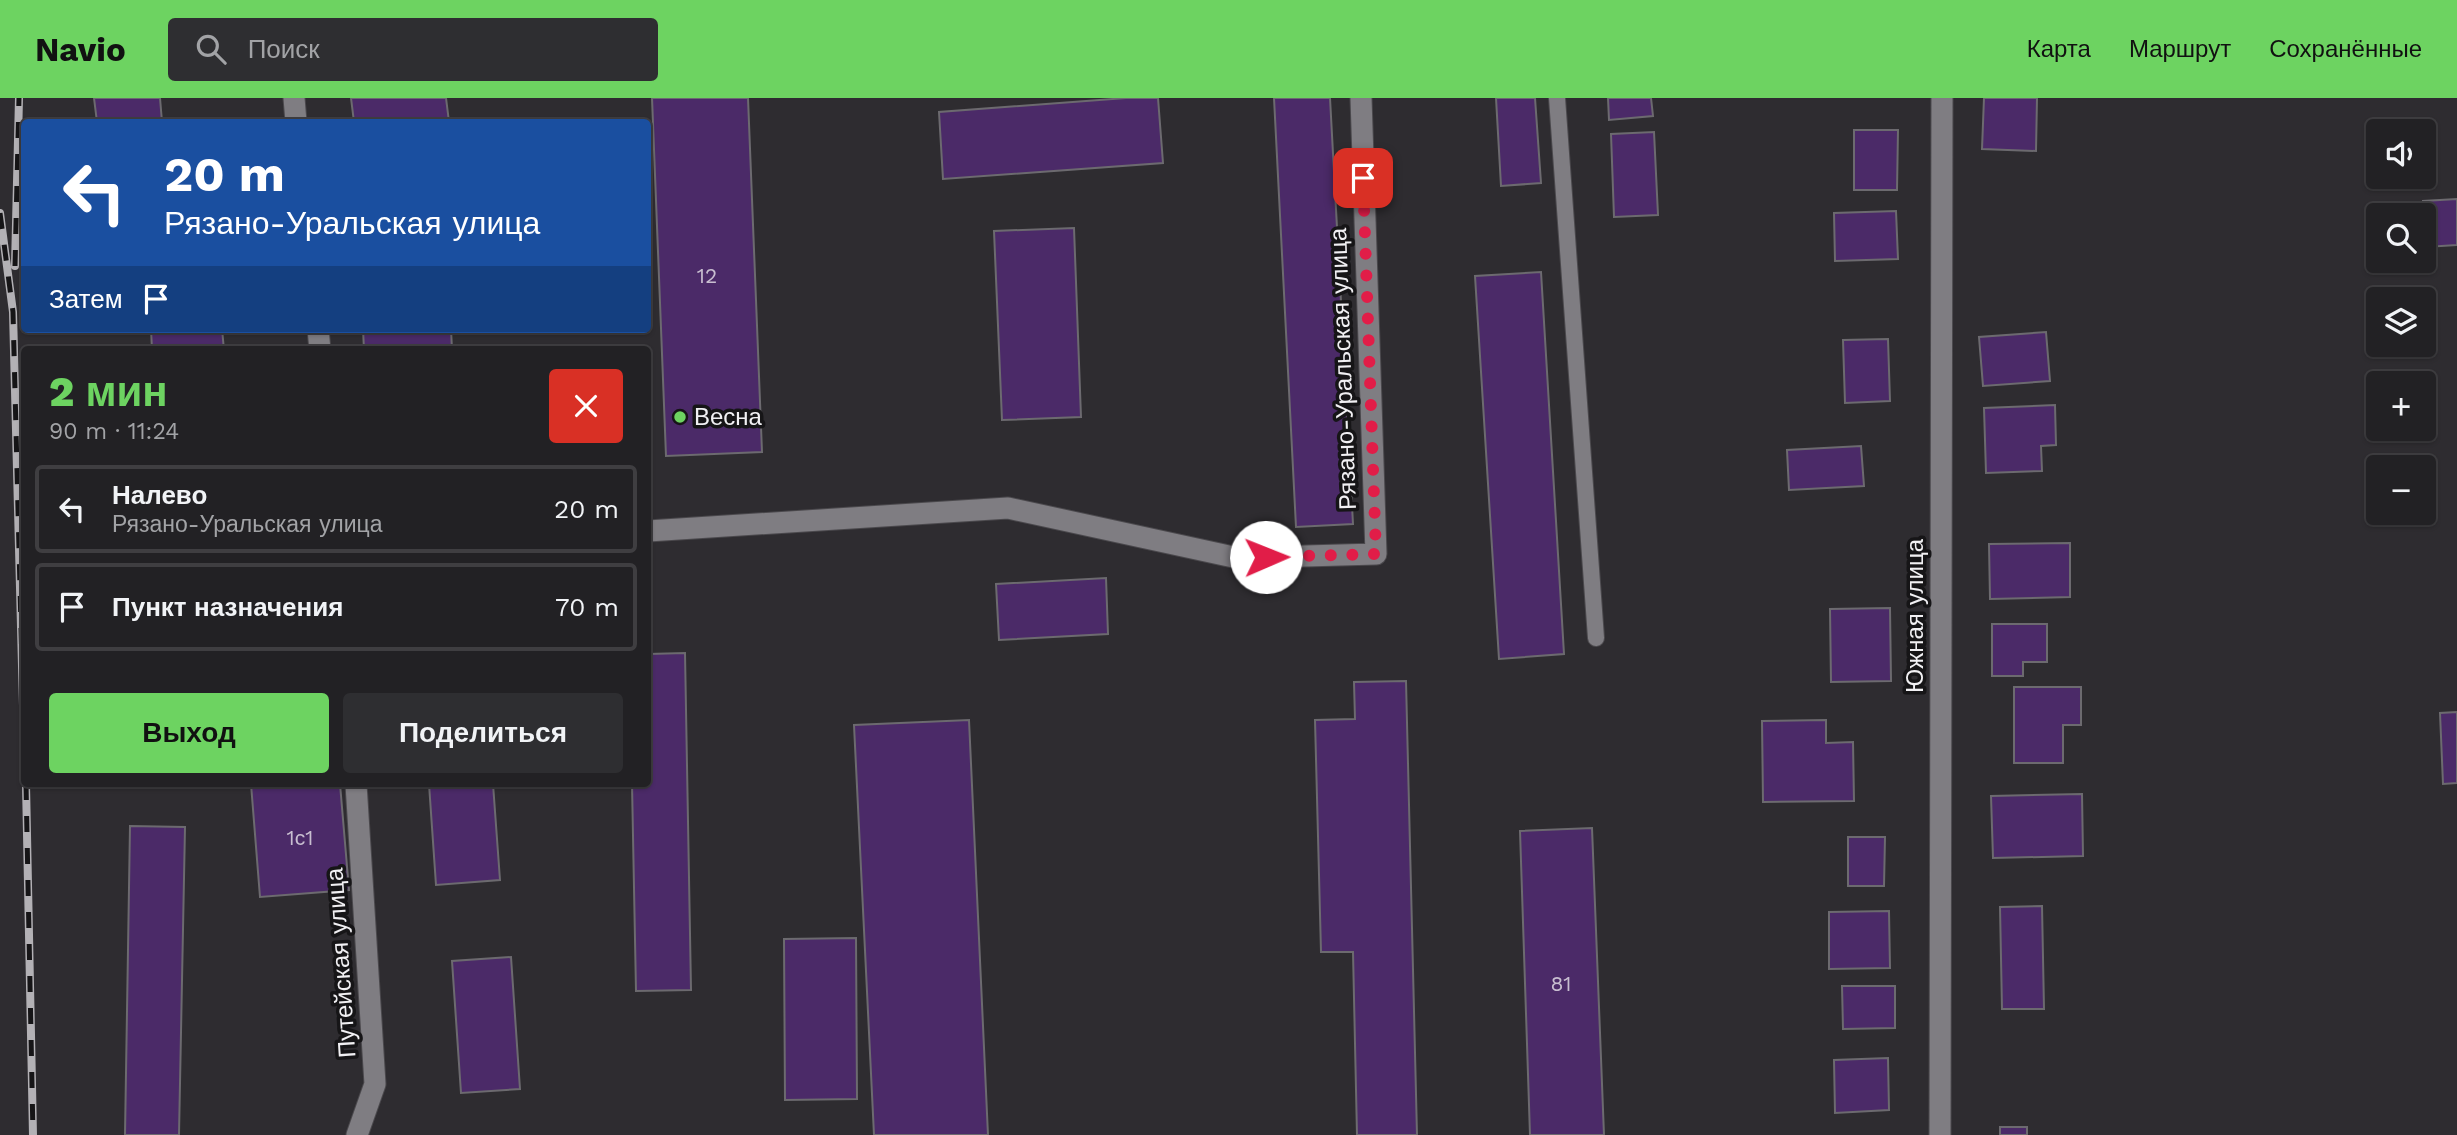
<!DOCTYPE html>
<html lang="ru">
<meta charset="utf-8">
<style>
:root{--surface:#222124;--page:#2e2e31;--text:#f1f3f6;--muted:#a2a3a6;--line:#3f3e41;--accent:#6dd361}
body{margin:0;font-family:"Work Sans",sans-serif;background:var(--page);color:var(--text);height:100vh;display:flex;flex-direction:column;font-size:26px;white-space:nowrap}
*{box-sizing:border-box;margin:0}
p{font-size:23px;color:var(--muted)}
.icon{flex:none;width:38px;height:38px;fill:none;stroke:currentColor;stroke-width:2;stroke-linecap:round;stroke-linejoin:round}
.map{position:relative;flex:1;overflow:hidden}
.sheet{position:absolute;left:21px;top:248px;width:630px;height:441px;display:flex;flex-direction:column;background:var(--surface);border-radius:7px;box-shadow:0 2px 5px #0004,0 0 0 2px var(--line)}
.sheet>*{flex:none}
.banner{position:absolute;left:21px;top:21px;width:630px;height:214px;border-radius:7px;box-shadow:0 2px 5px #0004,0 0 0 2px var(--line);background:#1a4fa0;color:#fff;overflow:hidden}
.controls{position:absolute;left:2366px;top:21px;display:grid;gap:14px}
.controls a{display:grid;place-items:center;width:70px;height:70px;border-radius:7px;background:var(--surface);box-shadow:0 2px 5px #0004,0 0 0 2px var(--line);font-size:35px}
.pin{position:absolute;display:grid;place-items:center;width:60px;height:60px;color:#fff;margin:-30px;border-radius:14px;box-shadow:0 4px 10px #0006}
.me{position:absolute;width:77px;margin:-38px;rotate:89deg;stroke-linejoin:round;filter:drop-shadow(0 0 5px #0008)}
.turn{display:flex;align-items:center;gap:24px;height:147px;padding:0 28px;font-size:32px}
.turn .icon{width:91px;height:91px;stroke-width:2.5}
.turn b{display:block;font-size:49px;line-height:60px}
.then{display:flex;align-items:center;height:66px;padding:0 28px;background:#0003;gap:14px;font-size:26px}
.round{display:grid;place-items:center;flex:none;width:74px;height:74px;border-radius:7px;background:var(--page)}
.head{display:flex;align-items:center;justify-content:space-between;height:119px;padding:0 28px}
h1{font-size:42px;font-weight:800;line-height:52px;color:var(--accent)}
.primary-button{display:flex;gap:14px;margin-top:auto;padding:14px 28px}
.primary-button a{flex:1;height:80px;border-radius:7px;background:var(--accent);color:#111;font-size:28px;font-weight:800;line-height:80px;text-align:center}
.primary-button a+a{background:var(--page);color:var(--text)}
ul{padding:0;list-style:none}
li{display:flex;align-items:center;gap:21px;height:88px;margin:0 14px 10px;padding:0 14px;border:4px solid var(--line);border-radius:7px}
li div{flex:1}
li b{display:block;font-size:26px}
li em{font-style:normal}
header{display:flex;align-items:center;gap:42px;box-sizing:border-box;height:98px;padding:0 35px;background:var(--accent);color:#111}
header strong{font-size:33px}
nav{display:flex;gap:38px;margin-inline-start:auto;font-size:24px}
.search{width:490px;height:63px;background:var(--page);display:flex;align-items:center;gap:18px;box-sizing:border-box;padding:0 24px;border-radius:7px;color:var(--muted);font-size:26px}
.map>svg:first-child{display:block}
.building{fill:#4b2a68;stroke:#6c6a6f;stroke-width:2}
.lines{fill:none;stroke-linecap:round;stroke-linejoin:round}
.lane-casing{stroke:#4b494d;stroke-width:18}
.street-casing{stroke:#4b494d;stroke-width:23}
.lane{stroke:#7f7d82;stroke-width:16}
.street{stroke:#7f7d82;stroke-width:21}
.rail-casing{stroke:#b3b1b5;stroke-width:8}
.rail{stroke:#161517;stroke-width:5;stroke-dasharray:16;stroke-linecap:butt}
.route{stroke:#e11d48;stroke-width:12;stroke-dasharray:0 21.6}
.poi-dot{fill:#6dd361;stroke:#161517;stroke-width:2.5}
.labels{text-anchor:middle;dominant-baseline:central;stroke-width:7;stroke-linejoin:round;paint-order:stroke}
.number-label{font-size:21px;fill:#c8bed0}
.street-label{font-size:24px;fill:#f1f0f3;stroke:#161517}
.poi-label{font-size:24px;fill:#f1f0f3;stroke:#161517;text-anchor:start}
</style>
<header>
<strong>Navio</strong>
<div class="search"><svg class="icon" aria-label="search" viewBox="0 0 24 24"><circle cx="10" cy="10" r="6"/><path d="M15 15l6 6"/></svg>Поиск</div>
<nav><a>Карта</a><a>Маршрут</a><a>Сохранённые</a></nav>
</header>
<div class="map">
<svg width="2457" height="1037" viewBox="0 0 2457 1037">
<rect width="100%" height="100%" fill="#2e2c30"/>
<path class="building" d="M 94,0 L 160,0 L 162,24 L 97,24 Z
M 351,0 L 446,0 L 449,24 L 354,24 Z
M 652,0 L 748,0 L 762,354 L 666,358 Z
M 1126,0 L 1158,0 L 1163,65 L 943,81 L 939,14 Z
M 1274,0 L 1330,0 L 1353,426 L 1296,429 Z
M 1496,0 L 1535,0 L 1541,85 L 1501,88 Z
M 1608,0 L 1651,0 L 1653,18 L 1609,22 Z
M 1984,0 L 2037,0 L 2036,53 L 1982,51 Z
M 1854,32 L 1898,32 L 1897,92 L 1854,92 Z
M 1654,34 L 1658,117 L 1614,119 L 1611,36 Z
M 2457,101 L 2457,147 L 2426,149 L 2423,103 Z
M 1896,113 L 1898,161 L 1835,163 L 1834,115 Z
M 1074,130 L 1081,319 L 1002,322 L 994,133 Z
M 1541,174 L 1564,556 L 1499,561 L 1475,178 Z
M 151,231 L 222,231 L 224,252 L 152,252 Z
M 363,231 L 451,231 L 452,252 L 364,252 Z
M 2046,234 L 2050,283 L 1983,288 L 1979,239 Z
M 1888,241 L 1890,303 L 1845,305 L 1843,242 Z
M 2055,307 L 2056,347 L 2041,348 L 2042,373 L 1986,375 L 1984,310 Z
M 1861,348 L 1864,388 L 1789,392 L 1787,352 Z
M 2070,445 L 2070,499 L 1990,501 L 1989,446 Z
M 1106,480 L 1108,536 L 999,542 L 996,486 Z
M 1890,510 L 1891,583 L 1831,584 L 1830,511 Z
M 1992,526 L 2047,526 L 2047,564 L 2023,564 L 2023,578 L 1992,578 Z
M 685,555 L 691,892 L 636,893 L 632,686 L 648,686 L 648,556 Z
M 1406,583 L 1417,1037 L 1357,1037 L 1353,854 L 1321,854 L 1315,622 L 1355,621 L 1354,584 Z
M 2014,589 L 2081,589 L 2081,627 L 2063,627 L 2063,665 L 2014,665 Z
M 2457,614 L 2457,685 L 2443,686 L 2440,615 Z
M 969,622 L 988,1037 L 874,1037 L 854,627 Z
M 1826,622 L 1826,645 L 1853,644 L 1854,703 L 1763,704 L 1762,623 Z
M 251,686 L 340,686 L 349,792 L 260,799 Z
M 429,686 L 493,686 L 500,782 L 436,787 Z
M 2082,696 L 2083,758 L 1993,760 L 1991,698 Z
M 130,728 L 185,729 L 179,1037 L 125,1037 Z
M 1592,730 L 1604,1037 L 1530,1037 L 1520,733 Z
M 1848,739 L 1885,739 L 1884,788 L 1848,788 Z
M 2042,808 L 2044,911 L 2002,911 L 2000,809 Z
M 1889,813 L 1890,870 L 1829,871 L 1829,814 Z
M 856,840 L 857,1001 L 785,1002 L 784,841 Z
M 511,859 L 520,991 L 461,995 L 452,863 Z
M 1842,888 L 1895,888 L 1895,930 L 1843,931 Z
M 1888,960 L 1889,1012 L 1835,1015 L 1834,962 Z
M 2000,1029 L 2027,1029 L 2027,1037 L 2000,1037 Z"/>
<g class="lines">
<defs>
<path id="lane" d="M 1557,0 L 1596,540"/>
<path id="street" d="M 294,0 L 296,24
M 318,231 L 320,252
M 648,433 L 1008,410 L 1238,460 L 1376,456 L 1361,0
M 356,686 L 375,986 L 357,1037
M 1940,1037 L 1942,0"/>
</defs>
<use href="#lane" class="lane-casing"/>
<use href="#street" class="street-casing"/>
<use href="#lane" class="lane"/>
<use href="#street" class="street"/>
<defs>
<path id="rail" d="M 0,115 L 13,214 L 24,647
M 15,168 L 19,0
M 26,686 L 33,1037"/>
</defs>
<use href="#rail" class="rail-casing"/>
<use href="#rail" class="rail"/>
</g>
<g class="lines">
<path class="route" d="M 1266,459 L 1376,456 L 1363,80"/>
</g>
<circle class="poi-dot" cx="680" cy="319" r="7"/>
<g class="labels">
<g class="number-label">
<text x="707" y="177">12</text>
<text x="300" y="739">1с1</text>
<text x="1561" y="885">81</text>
</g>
<g class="street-label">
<text transform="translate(1343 271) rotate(-92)">Рязано-Уральская улица</text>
<text transform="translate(1915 518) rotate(-90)">Южная улица</text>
<text transform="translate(341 865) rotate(-94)">Путейская улица</text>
</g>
<g class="poi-label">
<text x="694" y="319">Весна</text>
</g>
</g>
</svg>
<div class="controls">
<a><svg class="icon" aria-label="sound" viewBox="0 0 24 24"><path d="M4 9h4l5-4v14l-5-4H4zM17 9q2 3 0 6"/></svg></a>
<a><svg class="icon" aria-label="search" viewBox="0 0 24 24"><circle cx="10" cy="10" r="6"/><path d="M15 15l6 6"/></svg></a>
<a><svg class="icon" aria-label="layers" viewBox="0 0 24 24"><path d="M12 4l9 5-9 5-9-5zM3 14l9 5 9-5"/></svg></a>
<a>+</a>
<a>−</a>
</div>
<div class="pin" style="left:1363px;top:80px;background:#d93025"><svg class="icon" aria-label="arrive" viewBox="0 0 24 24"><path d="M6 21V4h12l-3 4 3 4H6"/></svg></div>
<svg class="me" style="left:1266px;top:459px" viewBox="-20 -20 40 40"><circle r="19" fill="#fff"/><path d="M0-13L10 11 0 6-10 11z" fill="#e11d48"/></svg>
<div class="banner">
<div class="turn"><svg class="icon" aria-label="left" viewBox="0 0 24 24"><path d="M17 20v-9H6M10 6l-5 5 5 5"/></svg><div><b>20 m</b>Рязано-Уральская улица</div></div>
<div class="then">Затем<svg class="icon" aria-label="arrive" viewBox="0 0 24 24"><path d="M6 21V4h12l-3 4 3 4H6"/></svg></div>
</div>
<section class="sheet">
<div class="head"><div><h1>2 мин</h1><p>90 m · 11:24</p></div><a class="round" style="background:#d93025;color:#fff"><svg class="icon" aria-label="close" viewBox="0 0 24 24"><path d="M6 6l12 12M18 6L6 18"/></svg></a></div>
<ul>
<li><svg class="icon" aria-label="left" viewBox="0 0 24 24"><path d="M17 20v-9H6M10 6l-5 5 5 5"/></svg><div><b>Налево</b><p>Рязано-Уральская улица</p></div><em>20 m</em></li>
<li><svg class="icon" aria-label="arrive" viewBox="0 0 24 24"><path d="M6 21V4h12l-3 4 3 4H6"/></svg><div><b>Пункт назначения</b></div><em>70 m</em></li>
</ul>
<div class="primary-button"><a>Выход</a><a>Поделиться</a></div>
</section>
</div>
